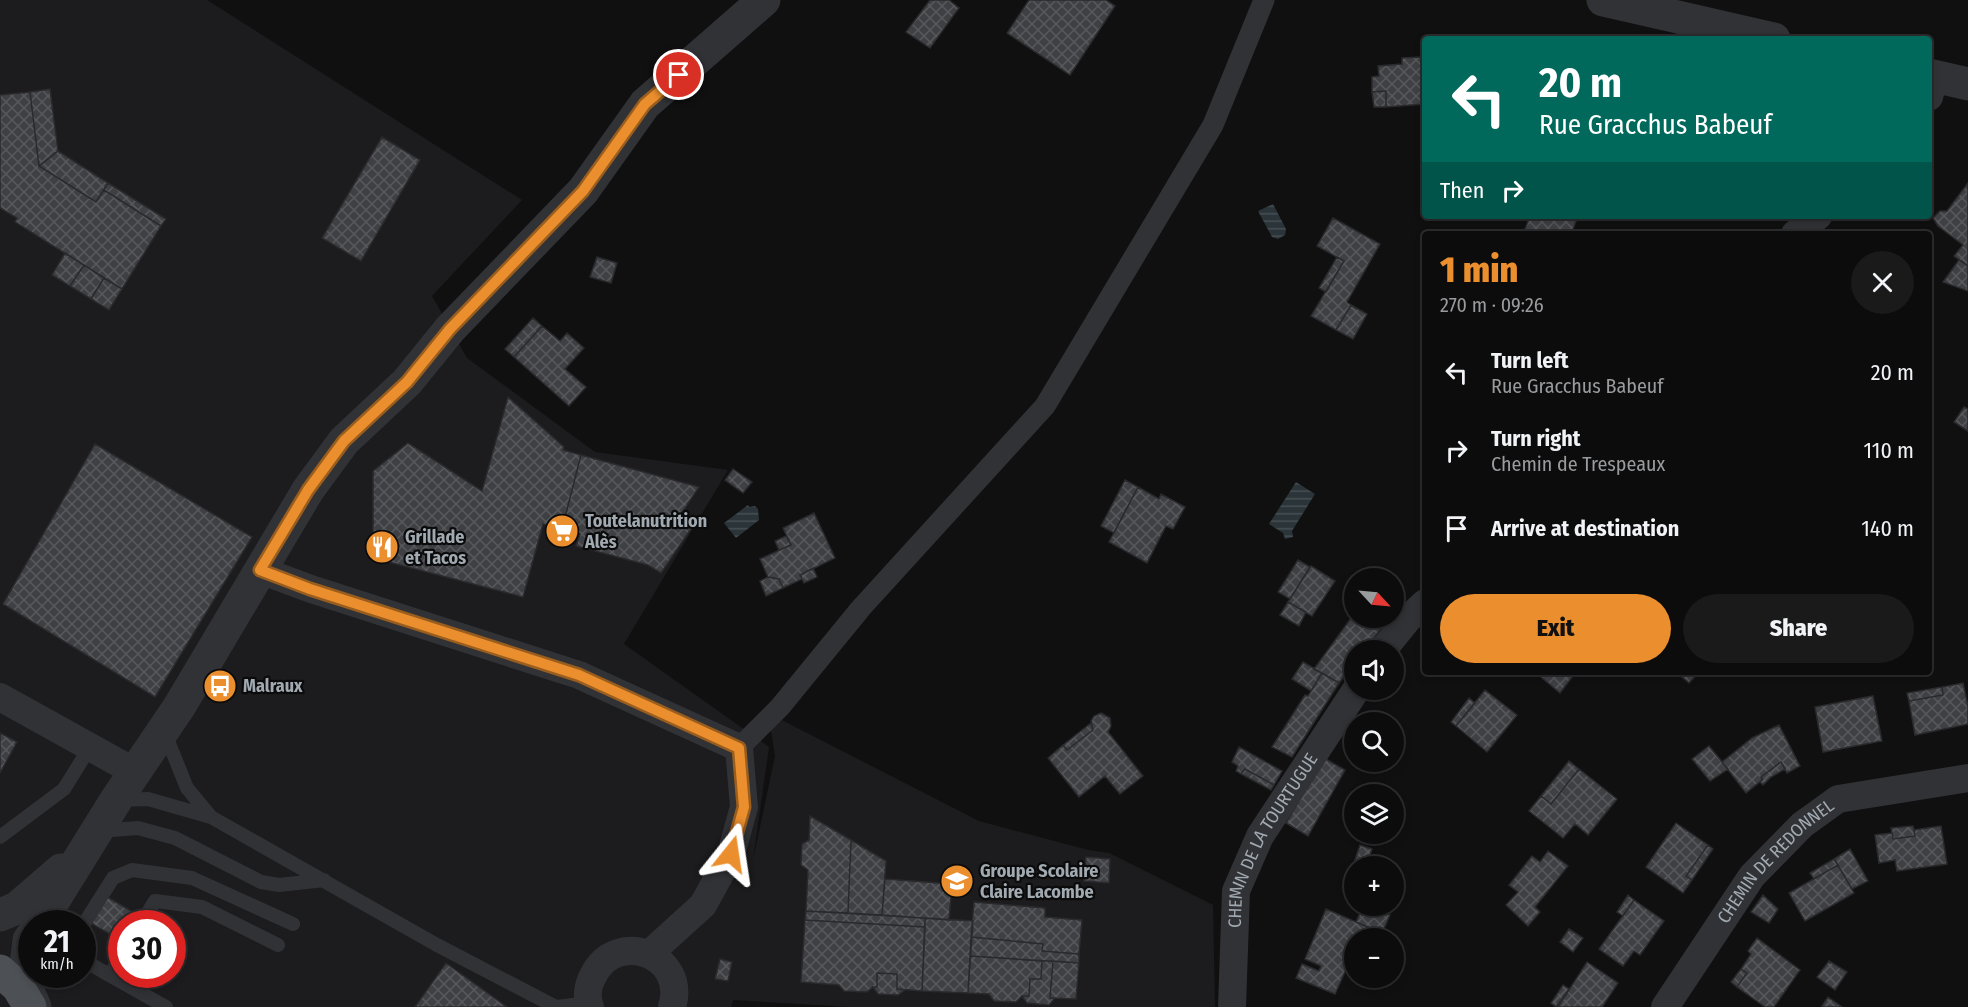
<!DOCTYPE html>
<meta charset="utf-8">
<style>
:root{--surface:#0c0c0d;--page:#1a1a1b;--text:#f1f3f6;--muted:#9a9b9d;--line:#2c2c2e;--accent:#eb8f2e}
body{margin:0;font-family:"Fira Sans Condensed",sans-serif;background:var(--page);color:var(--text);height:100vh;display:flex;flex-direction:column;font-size:22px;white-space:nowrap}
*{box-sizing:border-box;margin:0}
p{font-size:20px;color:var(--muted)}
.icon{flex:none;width:33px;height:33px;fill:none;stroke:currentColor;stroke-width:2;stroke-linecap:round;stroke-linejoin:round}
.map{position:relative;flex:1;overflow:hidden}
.sheet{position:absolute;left:1422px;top:231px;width:510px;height:444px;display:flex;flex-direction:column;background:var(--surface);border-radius:6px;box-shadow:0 3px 9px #0003,0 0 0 2px var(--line)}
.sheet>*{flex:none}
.guide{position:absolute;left:1422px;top:36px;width:510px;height:183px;border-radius:6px;box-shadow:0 3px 9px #0003,0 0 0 2px var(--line);background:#00695c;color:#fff;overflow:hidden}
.needle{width:39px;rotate:116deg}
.tools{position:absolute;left:1344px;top:568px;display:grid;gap:12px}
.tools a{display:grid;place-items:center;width:60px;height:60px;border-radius:50%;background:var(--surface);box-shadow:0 3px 9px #0003,0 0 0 2px var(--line);font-size:30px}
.speed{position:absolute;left:18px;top:910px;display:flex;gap:12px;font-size:30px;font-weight:700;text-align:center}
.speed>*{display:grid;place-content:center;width:78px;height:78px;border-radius:50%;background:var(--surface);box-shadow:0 3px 9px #0003,0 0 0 2px var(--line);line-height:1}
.speed small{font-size:15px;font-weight:400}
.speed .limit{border:9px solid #d22;background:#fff;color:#111}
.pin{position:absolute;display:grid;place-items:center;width:51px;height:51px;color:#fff;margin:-26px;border:3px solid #fff;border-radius:50%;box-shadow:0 2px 6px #0007}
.me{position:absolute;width:66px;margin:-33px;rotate:15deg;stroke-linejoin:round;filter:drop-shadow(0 0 4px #0008)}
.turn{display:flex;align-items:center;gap:21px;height:126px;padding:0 18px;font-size:27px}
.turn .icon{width:78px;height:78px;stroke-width:2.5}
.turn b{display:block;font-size:42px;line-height:51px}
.then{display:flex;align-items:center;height:57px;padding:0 18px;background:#0003;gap:12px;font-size:22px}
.round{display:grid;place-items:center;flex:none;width:63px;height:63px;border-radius:32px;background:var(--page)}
.overview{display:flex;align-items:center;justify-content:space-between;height:102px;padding:0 18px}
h1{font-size:36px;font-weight:800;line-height:45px;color:var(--accent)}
.cta{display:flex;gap:12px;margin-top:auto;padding:12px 18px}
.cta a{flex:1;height:69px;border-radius:36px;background:var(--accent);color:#111;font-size:24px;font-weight:800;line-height:69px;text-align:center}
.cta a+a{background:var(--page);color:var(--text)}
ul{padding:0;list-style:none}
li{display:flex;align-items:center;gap:18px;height:78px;padding:0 18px}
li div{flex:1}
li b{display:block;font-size:22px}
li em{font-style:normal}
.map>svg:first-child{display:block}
.built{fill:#1c1c1e;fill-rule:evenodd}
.water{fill:url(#water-rules)}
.building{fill:url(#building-cross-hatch);stroke:#2a2a2d;stroke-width:1.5}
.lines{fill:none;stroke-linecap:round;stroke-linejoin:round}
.service{stroke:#313236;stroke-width:14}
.pedestrian{stroke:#313236;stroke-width:21}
.minor{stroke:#313236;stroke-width:28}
.tertiary{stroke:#313236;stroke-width:33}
.primary{stroke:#4d5055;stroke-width:33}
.route-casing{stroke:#995d1e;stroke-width:15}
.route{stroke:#eb8f2e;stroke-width:10}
.labels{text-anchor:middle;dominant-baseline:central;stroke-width:4.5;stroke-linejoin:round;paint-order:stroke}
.poi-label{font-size:18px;font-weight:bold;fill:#a1a9b1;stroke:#0b0b0c;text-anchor:start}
.street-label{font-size:18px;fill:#a1a9b1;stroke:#0b0b0c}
</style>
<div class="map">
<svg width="1968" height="1007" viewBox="0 0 1968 1007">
<defs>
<pattern id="water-rules" width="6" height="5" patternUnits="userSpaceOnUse" patternTransform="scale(1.5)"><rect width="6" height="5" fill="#2a3439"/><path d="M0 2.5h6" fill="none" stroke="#464f53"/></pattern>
<pattern id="building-cross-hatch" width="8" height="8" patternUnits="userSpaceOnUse" patternTransform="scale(1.5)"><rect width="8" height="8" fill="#3f4044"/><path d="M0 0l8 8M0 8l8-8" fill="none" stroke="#58595d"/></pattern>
</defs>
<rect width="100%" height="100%" fill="#101011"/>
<path class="built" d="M 0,0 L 207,0 L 522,200 L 432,296 L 467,358 L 595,452 L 728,470 L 624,644 L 769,747 L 753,860 L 775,756 L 768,713 L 979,821 L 1088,850 L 1109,853 L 1213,905 L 1215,1007 L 849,1007 L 733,1000 L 731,1007 L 0,1007 ZM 32,924 L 82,924 L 82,975 L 32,975 ZM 122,924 L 172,924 L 172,975 L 122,975 Z"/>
<path class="water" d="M 1273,204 L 1286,229 L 1285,235 L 1278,239 L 1272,237 L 1258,211 Z
M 1296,482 L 1315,494 L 1292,531 L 1293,537 L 1285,539 L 1283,533 L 1269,524 Z
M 748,505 L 749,507 L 755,506 L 758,509 L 759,520 L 736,538 L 724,523 Z"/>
<path class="building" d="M 930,0 L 949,0 L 959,8 L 930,48 L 906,32 Z
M 1029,0 L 1106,0 L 1115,6 L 1070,75 L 1007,33 Z
M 1421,57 L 1425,104 L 1386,107 L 1386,91 L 1372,92 L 1372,77 L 1379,76 L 1378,66 L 1402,64 L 1402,58 Z
M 50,89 L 58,151 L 39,166 L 30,92 Z
M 1386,91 L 1386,107 L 1374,107 L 1372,92 Z
M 30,92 L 39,166 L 96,202 L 104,190 L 161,226 L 122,289 L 15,222 L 17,218 L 0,208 L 0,95 Z
M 382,137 L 420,160 L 361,261 L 322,238 Z
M 58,151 L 108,183 L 96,202 L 39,166 Z
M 108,183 L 166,219 L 161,226 L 104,190 Z
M 1968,183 L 1968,266 L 1954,256 L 1963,245 L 1938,226 L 1933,218 L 1940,211 L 1947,211 Z
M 1530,216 L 1578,216 L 1571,234 L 1523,234 Z
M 1333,218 L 1380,244 L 1347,302 L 1351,305 L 1336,330 L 1311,316 L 1344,261 L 1317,246 Z
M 65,253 L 84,265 L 70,286 L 52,275 Z
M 597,257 L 617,263 L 611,283 L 590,277 Z
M 1337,257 L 1344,261 L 1326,292 L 1319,288 Z
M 1959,260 L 1968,266 L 1968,291 L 1943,282 Z
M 84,265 L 104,278 L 91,299 L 70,286 Z
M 104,278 L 122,289 L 109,310 L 91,299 Z
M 1351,305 L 1367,314 L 1353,339 L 1336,330 Z
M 533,318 L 542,326 L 514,357 L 505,349 Z
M 542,326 L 560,341 L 567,333 L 584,348 L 565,369 L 586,387 L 569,406 L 514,357 Z
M 508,397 L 564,447 L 563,450 L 581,455 L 562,529 L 543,524 L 523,597 L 373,558 L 373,471 L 408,443 L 482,491 Z
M 1964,407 L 1968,409 L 1968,431 L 1954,422 Z
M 95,444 L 252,537 L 155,697 L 3,604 Z
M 581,455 L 699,487 L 681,514 L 695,523 L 661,573 L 648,565 L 576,546 L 580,534 L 562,529 Z
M 733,469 L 752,482 L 743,493 L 725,480 Z
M 1125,480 L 1138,487 L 1114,533 L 1101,526 Z
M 1138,487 L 1159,499 L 1161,494 L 1185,507 L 1173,529 L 1166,526 L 1147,563 L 1109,542 Z
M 814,513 L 835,558 L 800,575 L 802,579 L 783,588 L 779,579 L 768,577 L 760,559 L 791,545 L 783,528 Z
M 786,536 L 791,545 L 779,550 L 775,541 Z
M 1298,560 L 1310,567 L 1290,599 L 1278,592 Z
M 1311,566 L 1335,581 L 1312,616 L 1288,602 Z
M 813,568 L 817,577 L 804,583 L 800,575 Z
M 768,577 L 779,579 L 783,588 L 766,596 L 760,581 Z
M 1288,602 L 1306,612 L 1299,626 L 1280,615 Z
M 1354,614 L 1354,618 L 1389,618 L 1364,651 L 1354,651 L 1354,663 L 1339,683 L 1314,669 Z
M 1303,662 L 1322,673 L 1311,691 L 1292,679 Z
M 1535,672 L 1576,672 L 1560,693 Z
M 1676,672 L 1699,672 L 1689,683 Z
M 1322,673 L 1339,683 L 1292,757 L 1272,747 L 1305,695 L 1308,696 Z
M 1963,683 L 1968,706 L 1968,724 L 1915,735 L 1909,701 L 1943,695 L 1942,687 Z
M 1942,687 L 1943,695 L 1909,701 L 1907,693 Z
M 1485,690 L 1517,715 L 1487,752 L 1456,726 Z
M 1873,696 L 1882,741 L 1823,752 L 1815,707 Z
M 1469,698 L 1475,703 L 1456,726 L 1451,722 Z
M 1101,713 L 1110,718 L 1111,726 L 1108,732 L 1143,776 L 1120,794 L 1105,776 L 1079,797 L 1048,758 L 1063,745 L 1067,750 L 1093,730 L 1091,721 L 1094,716 Z
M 1091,723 L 1093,730 L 1067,750 L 1063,745 Z
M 1779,725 L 1800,766 L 1787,773 L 1781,762 L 1761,777 L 1762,780 L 1746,793 L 1722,762 L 1752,738 Z
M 0,733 L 17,742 L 0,773 Z
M 1709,746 L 1728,769 L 1710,781 L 1692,759 Z
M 1239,747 L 1282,771 L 1274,785 L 1245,769 L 1241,774 L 1236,771 L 1238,766 L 1232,762 Z
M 1324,758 L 1345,770 L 1308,836 L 1286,823 Z
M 1569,761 L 1579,769 L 1551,804 L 1541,796 Z
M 1781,762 L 1785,769 L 1771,777 L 1763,785 L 1760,782 L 1763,779 L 1761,777 Z
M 1245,769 L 1274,785 L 1271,790 L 1241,774 Z
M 1579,769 L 1617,799 L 1588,835 L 1575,824 L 1563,838 L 1529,811 L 1541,796 L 1551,804 Z
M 810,816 L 851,840 L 848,913 L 806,911 L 808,870 L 801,865 L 802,844 L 809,840 Z
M 1676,823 L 1708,845 L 1686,876 L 1692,880 L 1683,893 L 1646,867 Z
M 1913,826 L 1915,836 L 1893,839 L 1891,828 Z
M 1941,826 L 1947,864 L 1897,871 L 1895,860 L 1879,863 L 1875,835 L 1892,833 L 1893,839 L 1915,836 L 1914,830 Z
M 851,840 L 886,861 L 882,915 L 848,913 Z
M 1360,845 L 1372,849 L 1366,867 L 1354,867 L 1354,870 L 1352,869 Z
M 1708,845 L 1713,849 L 1692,880 L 1686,876 Z
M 1850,849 L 1868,881 L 1852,889 L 1834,859 Z
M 1548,851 L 1568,866 L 1535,907 L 1540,912 L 1528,926 L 1506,905 L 1518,892 L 1509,885 L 1532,856 L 1540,862 Z
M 1086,857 L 1110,859 L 1109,883 L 1084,881 Z
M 1834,859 L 1838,865 L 1814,879 L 1810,873 Z
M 1838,865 L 1854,893 L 1805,921 L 1789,893 Z
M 885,879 L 952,884 L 949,920 L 882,915 Z
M 104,895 L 153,924 L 122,924 L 122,941 L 89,922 Z
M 1628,895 L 1634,900 L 1623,916 L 1617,912 Z
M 1763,895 L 1778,909 L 1769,923 L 1751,912 Z
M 1634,900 L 1664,921 L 1640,955 L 1634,951 L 1623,966 L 1599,949 Z
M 974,902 L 1045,908 L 1045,917 L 1082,920 L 1079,954 L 1042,951 L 1043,944 L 971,937 Z
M 1363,906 L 1374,906 L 1390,915 L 1382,933 L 1356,922 Z
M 1326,909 L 1377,931 L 1373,939 L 1354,939 L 1354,952 L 1335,994 L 1296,978 L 1302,964 L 1319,971 L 1321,966 L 1305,959 Z
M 806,911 L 925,918 L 925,927 L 805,920 Z
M 925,918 L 973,921 L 968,993 L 922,991 Z
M 805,920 L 925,927 L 922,991 L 897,989 L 897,974 L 877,973 L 877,987 L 873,987 L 867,992 L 844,991 L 839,985 L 801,982 Z
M 1569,929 L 1583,938 L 1573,952 L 1560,942 Z
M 971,937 L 1043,944 L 1042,951 L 1079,954 L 1079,963 L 970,956 Z
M 1757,938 L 1800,970 L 1774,1007 L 1765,1007 L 1737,987 L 1747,973 L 1741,969 L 1751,954 L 1748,951 Z
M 970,956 L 1042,961 L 1041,979 L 1030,979 L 1029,996 L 1022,996 L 1016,1002 L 994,1001 L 989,994 L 968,993 Z
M 720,959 L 732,962 L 728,981 L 715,979 Z
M 1042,961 L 1053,961 L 1050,998 L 1055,998 L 1049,1005 L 1027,1003 L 1022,996 L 1029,996 L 1030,979 L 1041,979 Z
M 1053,961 L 1079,963 L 1076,999 L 1050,998 Z
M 1829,961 L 1847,972 L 1835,990 L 1817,977 Z
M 1587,962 L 1618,983 L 1602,1007 L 1558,1007 Z
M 446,963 L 507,1007 L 415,1007 Z
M 1741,969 L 1747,973 L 1737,987 L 1731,982 Z
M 877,973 L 897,974 L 897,989 L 905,990 L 898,995 L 878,994 L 873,987 L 877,987 Z
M 1563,985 L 1569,989 L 1556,1007 L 1551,1003 Z
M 1828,997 L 1842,1007 L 1824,1007 L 1822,1006 Z"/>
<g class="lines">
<path class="service" d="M 118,800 L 148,799 L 211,817 L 187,788 L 164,731
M 211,817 L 437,945 L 556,1007
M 99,831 L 138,828 L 175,838 L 261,882 L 279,885 L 324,880
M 0,837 L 64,789 L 90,747
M 141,924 L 155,901 L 202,907 L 278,945
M 82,927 L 113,878 L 132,870 L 192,878 L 293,924
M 122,956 L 109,975 L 166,1007
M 82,959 L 109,975
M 557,1007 L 588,1003"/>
<path class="pedestrian" d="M 739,748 L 780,707 L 861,608 L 1045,406 L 1213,125 L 1264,0"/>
<g class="minor">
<path d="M 1929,97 L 1935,76"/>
<path d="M 1795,234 L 1818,216"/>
<path d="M 260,570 L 311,589 L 579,675 L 739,748 L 744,807 L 731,854 L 703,905 L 649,954"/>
<path d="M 1382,651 L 1408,619 L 1425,603"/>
<path d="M 0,697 L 135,772"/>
<path d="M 590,1007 C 586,997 588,985 593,976 C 616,928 688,955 672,1007"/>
<path id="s1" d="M 1232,1007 L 1236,891 L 1260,836 L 1356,690"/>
<path id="s2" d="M 1665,1007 L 1752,876 L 1802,825 L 1838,799 L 1968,778"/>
</g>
<path class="tertiary" d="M 1603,0 L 1774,39
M 1929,75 L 1968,84
M 0,915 L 17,908 L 61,870
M 39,924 L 116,800 L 179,707 L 308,490 L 344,441 L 407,382 L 450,329 L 583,191 L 645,104 L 764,0
M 32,936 L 29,940 L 24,982 L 35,1007"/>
<path class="primary" d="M 0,971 L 18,987 L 30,1007"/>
</g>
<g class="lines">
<defs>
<path id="route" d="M 679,75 L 645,104 L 583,191 L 450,329 L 407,382 L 344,441 L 308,490 L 260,570 L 310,589 L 579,675 L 739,748 L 744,807 L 731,854"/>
</defs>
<use href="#route" class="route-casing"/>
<use href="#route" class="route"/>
</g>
<defs>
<symbol id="supermarket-disc" viewBox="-11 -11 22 22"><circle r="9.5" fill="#eb8f2e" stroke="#0b0b0c"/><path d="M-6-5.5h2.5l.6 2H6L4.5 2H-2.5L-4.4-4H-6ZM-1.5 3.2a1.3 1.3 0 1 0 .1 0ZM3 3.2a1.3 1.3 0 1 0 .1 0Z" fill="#fff"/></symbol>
<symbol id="restaurant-disc" viewBox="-11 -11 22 22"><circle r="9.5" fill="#eb8f2e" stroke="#0b0b0c"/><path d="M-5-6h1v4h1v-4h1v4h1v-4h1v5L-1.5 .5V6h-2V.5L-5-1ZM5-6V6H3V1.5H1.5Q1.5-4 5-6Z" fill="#fff"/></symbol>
<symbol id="bus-disc" viewBox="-11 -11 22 22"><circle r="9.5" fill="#eb8f2e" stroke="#0b0b0c"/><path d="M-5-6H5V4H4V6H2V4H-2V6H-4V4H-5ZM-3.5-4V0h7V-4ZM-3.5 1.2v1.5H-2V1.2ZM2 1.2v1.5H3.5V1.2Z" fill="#fff"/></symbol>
<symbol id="school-disc" viewBox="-11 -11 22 22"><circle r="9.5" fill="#eb8f2e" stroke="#0b0b0c"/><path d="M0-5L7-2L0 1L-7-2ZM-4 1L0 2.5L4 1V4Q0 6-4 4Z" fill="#fff"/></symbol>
</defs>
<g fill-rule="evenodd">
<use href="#supermarket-disc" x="543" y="512" width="38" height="38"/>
<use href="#restaurant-disc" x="363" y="528" width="38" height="38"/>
<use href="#bus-disc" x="201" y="667" width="38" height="38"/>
<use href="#school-disc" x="938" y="862" width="38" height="38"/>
</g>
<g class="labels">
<g class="poi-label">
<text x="585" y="521">Toutelanutrition<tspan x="585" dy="21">Alès</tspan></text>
<text x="405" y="537">Grillade<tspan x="405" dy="21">et Tacos</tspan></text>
<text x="243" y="686">Malraux</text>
<text x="980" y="871">Groupe Scolaire<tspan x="980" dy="21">Claire Lacombe</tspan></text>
</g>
<g class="street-label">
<text stroke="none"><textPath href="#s1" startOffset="176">CHEMIN DE LA TOURTUGUE</textPath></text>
<text stroke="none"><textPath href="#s2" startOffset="184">CHEMIN DE REDONNEL</textPath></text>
</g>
</g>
</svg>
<div class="tools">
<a><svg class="needle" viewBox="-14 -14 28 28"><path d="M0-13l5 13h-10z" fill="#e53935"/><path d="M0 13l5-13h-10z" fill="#9a9b9d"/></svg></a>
<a><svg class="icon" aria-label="sound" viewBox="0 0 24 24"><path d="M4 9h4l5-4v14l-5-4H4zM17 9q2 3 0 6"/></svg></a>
<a><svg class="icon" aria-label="search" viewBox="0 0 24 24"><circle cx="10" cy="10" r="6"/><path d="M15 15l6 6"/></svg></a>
<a><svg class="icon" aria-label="layers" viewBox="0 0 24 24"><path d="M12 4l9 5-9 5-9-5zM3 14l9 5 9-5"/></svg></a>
<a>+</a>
<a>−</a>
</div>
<div class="speed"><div>21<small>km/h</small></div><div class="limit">30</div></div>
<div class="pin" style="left:679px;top:75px;background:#d93025"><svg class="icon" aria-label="arrive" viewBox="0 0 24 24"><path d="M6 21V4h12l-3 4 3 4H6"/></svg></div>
<svg class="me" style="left:731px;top:854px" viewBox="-20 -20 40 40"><path d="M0-17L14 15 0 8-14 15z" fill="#eb8f2e" stroke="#fff" stroke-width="4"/></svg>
<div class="guide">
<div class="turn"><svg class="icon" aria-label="left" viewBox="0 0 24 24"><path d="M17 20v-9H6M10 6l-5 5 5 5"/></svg><div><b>20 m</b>Rue Gracchus Babeuf</div></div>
<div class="then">Then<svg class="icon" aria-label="right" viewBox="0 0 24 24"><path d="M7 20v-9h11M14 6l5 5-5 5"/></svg></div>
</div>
<section class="sheet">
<div class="overview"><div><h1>1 min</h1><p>270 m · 09:26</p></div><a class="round"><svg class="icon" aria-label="close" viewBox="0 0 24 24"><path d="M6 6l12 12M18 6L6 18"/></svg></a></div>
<ul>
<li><svg class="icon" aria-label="left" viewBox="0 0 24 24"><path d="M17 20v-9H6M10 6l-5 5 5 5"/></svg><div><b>Turn left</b><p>Rue Gracchus Babeuf</p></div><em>20 m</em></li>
<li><svg class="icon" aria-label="right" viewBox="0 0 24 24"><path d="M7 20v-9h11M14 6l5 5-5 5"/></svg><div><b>Turn right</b><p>Chemin de Trespeaux</p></div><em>110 m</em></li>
<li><svg class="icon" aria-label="arrive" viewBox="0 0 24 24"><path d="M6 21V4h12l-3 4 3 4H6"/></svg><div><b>Arrive at destination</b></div><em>140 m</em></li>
</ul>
<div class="cta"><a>Exit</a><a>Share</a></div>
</section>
</div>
